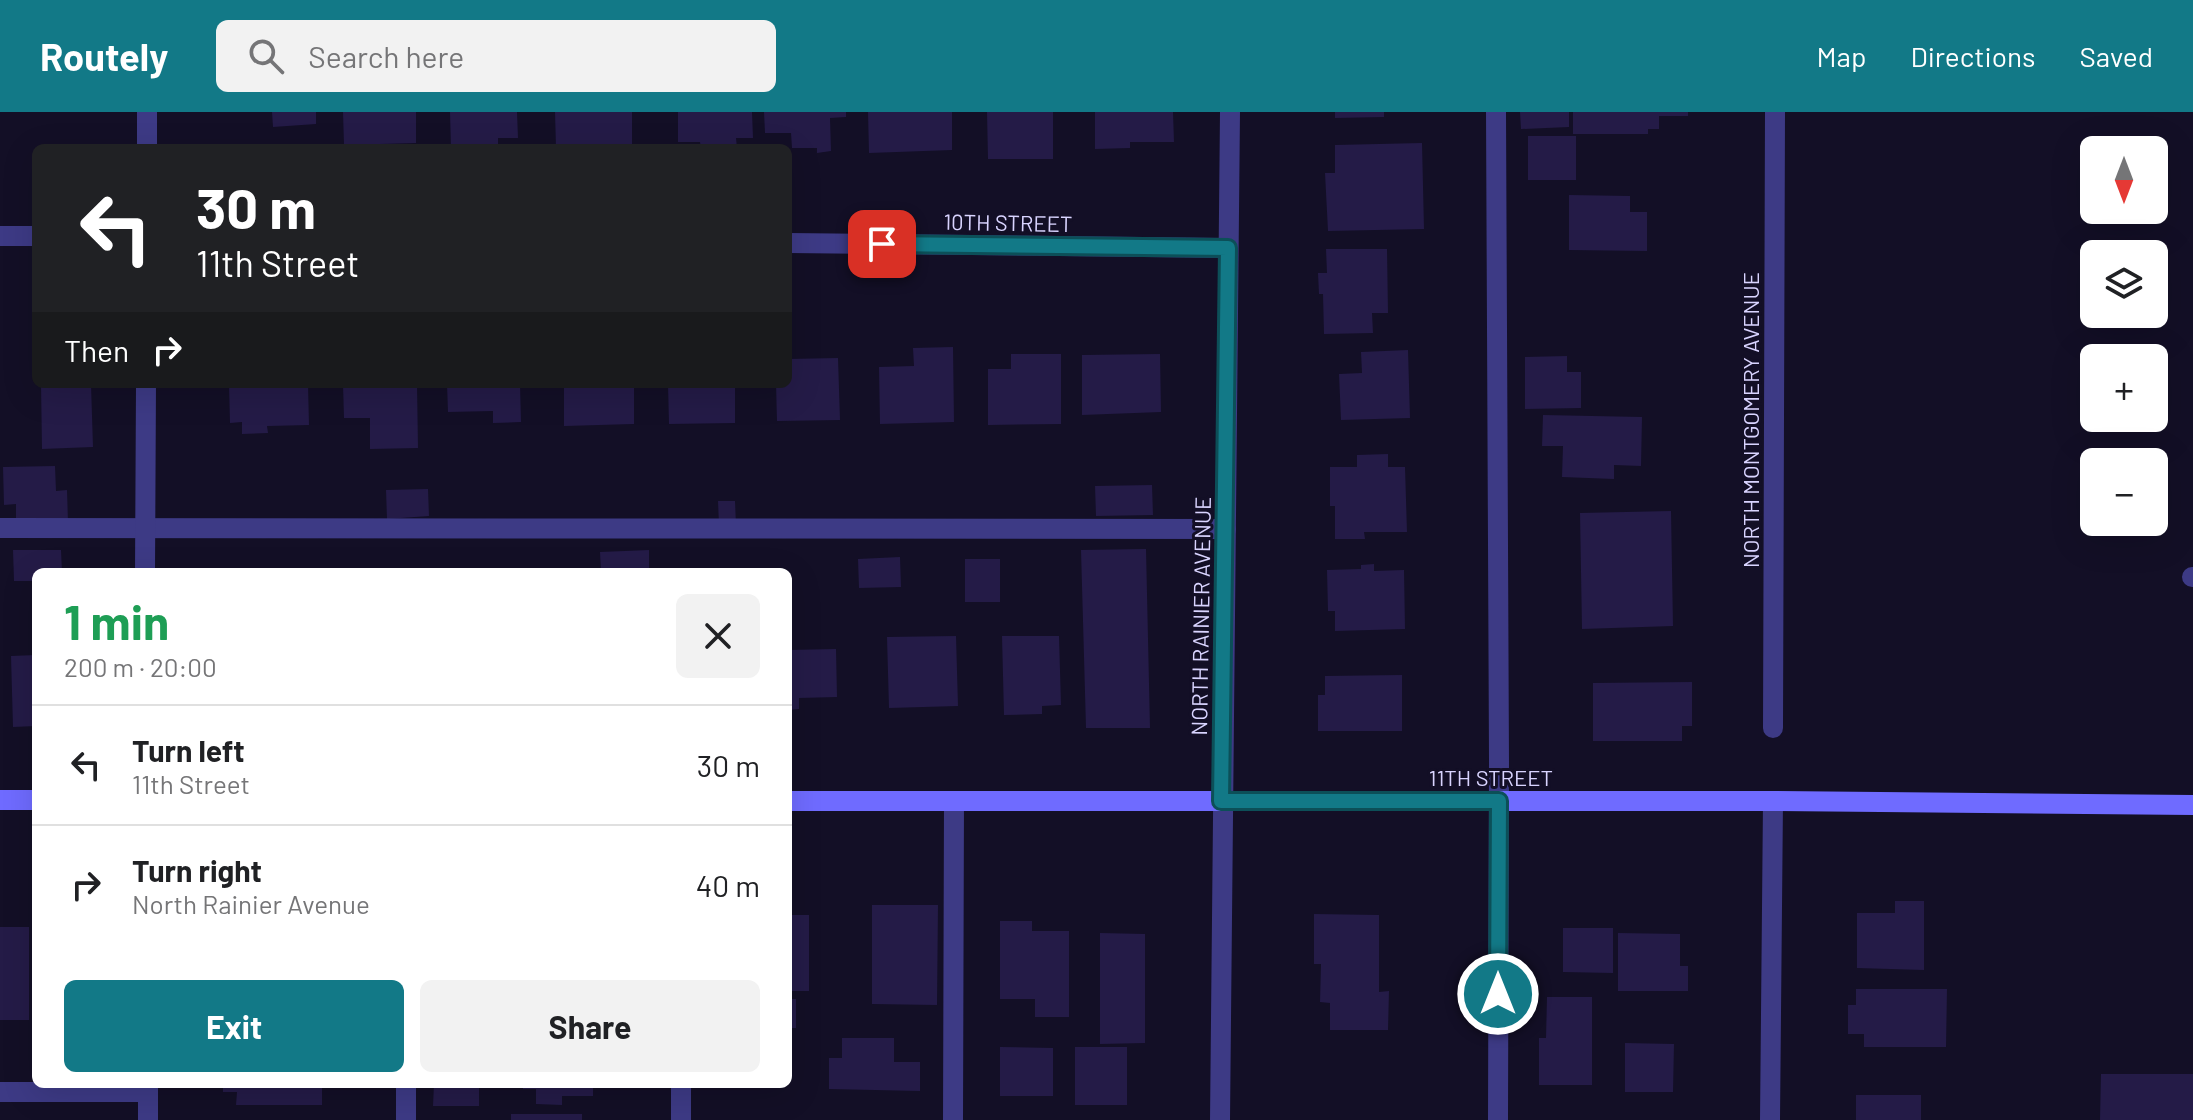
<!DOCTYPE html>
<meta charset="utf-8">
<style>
:root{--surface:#fff;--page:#f2f2f2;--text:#202124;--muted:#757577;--line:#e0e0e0;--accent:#127987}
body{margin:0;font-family:Barlow,sans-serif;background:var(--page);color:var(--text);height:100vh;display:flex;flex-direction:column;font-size:30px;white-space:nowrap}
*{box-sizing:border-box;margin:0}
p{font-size:26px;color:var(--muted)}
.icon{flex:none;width:44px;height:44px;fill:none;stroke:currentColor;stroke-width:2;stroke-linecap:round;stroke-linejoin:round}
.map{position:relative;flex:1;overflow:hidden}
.panel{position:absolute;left:32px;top:456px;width:760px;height:520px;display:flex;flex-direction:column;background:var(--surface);border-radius:12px;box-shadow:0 8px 32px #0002}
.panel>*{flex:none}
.banner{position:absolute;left:32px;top:32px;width:760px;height:244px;border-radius:12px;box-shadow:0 8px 32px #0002;background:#202124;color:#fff;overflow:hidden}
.needle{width:52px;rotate:180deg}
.tools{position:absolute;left:2080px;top:24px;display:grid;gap:16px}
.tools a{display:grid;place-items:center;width:88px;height:88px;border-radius:12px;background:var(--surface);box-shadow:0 8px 32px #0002;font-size:40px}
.pin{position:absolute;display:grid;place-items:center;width:68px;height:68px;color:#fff;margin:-34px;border-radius:16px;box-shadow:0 4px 12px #0006}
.me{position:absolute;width:88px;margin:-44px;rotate:0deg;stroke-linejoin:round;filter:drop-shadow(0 0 6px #0008)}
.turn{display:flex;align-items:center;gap:28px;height:168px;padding:0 32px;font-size:36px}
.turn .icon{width:104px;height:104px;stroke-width:2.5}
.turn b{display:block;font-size:56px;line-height:68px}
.then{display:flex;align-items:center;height:76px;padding:0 32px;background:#0003;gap:16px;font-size:30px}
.round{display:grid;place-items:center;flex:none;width:84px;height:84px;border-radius:12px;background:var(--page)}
.headline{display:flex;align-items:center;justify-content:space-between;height:136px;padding:0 32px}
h1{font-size:48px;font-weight:700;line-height:60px;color:#1e9e55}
.button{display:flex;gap:16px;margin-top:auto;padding:16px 32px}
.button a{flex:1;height:92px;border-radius:12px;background:var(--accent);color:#fff;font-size:32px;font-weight:700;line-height:92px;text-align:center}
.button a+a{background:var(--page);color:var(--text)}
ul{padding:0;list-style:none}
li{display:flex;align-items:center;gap:24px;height:120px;padding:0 32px;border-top:2px solid var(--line)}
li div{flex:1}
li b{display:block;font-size:30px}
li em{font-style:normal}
header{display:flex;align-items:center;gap:48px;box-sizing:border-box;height:112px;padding:0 40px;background:var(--accent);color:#fff}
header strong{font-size:38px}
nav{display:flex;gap:44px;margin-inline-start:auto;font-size:28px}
.search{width:560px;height:72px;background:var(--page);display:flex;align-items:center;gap:20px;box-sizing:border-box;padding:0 28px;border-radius:12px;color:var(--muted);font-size:30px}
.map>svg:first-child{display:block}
.building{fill:#241b47}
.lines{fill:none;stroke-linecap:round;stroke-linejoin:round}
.lane{stroke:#3d3a85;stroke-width:20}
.street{stroke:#3d3a85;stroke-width:20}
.secondary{stroke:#6f6bff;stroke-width:20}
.route-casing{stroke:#0c4f58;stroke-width:20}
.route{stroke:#127987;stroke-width:14}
.labels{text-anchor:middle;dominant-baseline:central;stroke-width:6;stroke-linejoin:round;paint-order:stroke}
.street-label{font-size:22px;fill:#d9d4ff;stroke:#130f26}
</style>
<header>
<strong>Routely</strong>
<div class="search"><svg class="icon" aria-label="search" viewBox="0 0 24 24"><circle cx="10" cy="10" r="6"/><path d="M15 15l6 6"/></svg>Search here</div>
<nav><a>Map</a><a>Directions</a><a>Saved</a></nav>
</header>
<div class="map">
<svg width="2193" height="1008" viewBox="0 0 2193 1008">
<rect width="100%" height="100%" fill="#130f26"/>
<path class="building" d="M 272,0 L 316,0 L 316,12 L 273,15 Z
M 343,0 L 416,0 L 416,31 L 344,33 Z
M 450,0 L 517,0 L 518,26 L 498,26 L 498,34 L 451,36 Z
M 555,0 L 632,0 L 632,34 L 556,36 Z
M 678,0 L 752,0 L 753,26 L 736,26 L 737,36 L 701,36 L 700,30 L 678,30 Z
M 764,0 L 846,0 L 846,5 L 830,6 L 831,39 L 817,41 L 817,36 L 792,36 L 791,21 L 765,21 Z
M 868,0 L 952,0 L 952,38 L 869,41 Z
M 987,0 L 1053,0 L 1053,47 L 988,47 Z
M 1095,0 L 1173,0 L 1174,30 L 1130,30 L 1130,36 L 1095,37 Z
M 1335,0 L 1384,0 L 1384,5 L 1335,6 Z
M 1520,0 L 1569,0 L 1569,15 L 1521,17 Z
M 1573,0 L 1688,0 L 1688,4 L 1659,4 L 1659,17 L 1648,17 L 1648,22 L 1573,22 Z
M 1528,24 L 1576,24 L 1576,68 L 1528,68 Z
M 1422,31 L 1424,117 L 1328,119 L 1325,61 L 1335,61 L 1335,33 Z
M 1569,83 L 1630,84 L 1630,100 L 1647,100 L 1647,139 L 1569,138 Z
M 1326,137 L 1387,137 L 1388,201 L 1372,201 L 1373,221 L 1324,222 L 1323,182 L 1319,182 L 1318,161 L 1327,161 Z
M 953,235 L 954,310 L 880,312 L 879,255 L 914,254 L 913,236 Z
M 1408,238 L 1410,306 L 1341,308 L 1339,262 L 1362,261 L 1361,240 Z
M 1011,242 L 1061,242 L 1061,312 L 988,313 L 988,257 L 1011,257 Z
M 1160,242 L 1161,300 L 1082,303 L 1082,243 Z
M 1567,244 L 1567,260 L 1581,260 L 1581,296 L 1525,297 L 1525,245 Z
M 838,246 L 840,308 L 777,309 L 776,272 L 788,272 L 788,247 Z
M 41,272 L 91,272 L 93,335 L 42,337 Z
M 229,272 L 308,272 L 309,313 L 267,314 L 268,321 L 242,322 L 242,310 L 230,311 Z
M 343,272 L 417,272 L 418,336 L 370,337 L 370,306 L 344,306 Z
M 447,272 L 520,272 L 521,310 L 493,311 L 493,299 L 448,300 Z
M 564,272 L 634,272 L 634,312 L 564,314 Z
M 668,272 L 735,272 L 735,311 L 669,312 Z
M 1543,303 L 1642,305 L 1641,354 L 1614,353 L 1614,367 L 1562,365 L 1563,334 L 1542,334 Z
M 1388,342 L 1388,355 L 1405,355 L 1407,420 L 1364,420 L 1365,427 L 1335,427 L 1335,394 L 1330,394 L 1330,355 L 1357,355 L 1357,343 Z
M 55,354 L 56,379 L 67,378 L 68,410 L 16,410 L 16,392 L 4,393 L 3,355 Z
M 1152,373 L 1153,403 L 1096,404 L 1095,374 Z
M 428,377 L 429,404 L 387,407 L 386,378 Z
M 718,389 L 735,389 L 736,413 L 719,413 Z
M 1671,399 L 1673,514 L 1582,517 L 1580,401 Z
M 1146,437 L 1150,616 L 1086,616 L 1081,438 Z
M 13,438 L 61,438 L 62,460 L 36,460 L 36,469 L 14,469 Z
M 649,438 L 649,460 L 601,460 L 600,440 Z
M 900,445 L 901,475 L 859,476 L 858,447 Z
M 965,447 L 1000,447 L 1000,490 L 965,490 Z
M 1374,452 L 1374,459 L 1404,458 L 1405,517 L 1335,519 L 1335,499 L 1328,499 L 1327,458 L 1361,457 L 1361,453 Z
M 956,524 L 958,594 L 889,596 L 887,525 Z
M 1002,524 L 1059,524 L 1061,593 L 1042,594 L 1042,602 L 1004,603 Z
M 836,537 L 837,585 L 799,586 L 799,597 L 788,598 L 788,538 Z
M 36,543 L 36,614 L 13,615 L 11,544 Z
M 1402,563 L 1402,619 L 1318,619 L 1318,583 L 1325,583 L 1325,564 Z
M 1692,570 L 1692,614 L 1682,614 L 1682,629 L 1593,629 L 1593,571 Z
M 1895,789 L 1924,789 L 1924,858 L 1857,856 L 1857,801 L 1895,801 Z
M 872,793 L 938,793 L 937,893 L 872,892 Z
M 1314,802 L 1379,803 L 1379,880 L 1389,879 L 1388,918 L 1330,918 L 1330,891 L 1320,890 L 1321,852 L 1314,852 Z
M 788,803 L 809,803 L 809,879 L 788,879 Z
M 1000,809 L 1032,809 L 1032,819 L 1069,819 L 1069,905 L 1035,905 L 1035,887 L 1000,887 Z
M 0,815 L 29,815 L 29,908 L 0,908 Z
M 1563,816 L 1613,816 L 1613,861 L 1563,860 Z
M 1100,821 L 1145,822 L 1145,931 L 1100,932 Z
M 1618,821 L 1680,822 L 1680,854 L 1688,854 L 1688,879 L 1618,879 Z
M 1856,877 L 1947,877 L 1946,935 L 1864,935 L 1864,922 L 1848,922 L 1848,893 L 1856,893 Z
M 1547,885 L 1592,885 L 1592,973 L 1539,973 L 1539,926 L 1546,926 Z
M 788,887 L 796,887 L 796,916 L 788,916 Z
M 842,926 L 894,926 L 894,950 L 920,950 L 920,979 L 829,977 L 829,946 L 842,946 Z
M 1625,931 L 1674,932 L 1673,980 L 1625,980 Z
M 1000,935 L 1053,936 L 1053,984 L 1000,984 Z
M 1075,935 L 1127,935 L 1127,993 L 1075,993 Z
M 2101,962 L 2193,962 L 2193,1008 L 2100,1008 Z
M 223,972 L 322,972 L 322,993 L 236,993 L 237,980 L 223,980 Z
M 434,972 L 479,972 L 479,994 L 433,994 Z
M 523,972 L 593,972 L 593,984 L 562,984 L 562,993 L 536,992 L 536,977 L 523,977 Z
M 1856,983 L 1921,983 L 1921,1008 L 1856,1008 Z
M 511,1002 L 582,1002 L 582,1008 L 511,1008 Z"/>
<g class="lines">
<path class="lane" d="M 1496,0 L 1499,649 L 1498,1008
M 0,416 L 1226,417
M 2192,465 L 2193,465
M 0,980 L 148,980
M 406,1008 L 406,972
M 953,1008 L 954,689"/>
<path class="street" d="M 147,0 L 147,36
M 0,124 L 36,124
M 788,131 L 1228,136
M 145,460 L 146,272
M 1773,616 L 1775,0
M 148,1008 L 148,972
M 681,1008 L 681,972
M 1220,1008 L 1230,0
M 1770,1008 L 1773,689"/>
<path class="secondary" d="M 0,688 L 36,688
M 788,689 L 1773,689 L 2193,693"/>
</g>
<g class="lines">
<defs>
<path id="route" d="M 882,132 L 1228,136 L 1221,689 L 1499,689 L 1498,882"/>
</defs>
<use href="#route" class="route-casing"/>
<use href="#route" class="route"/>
</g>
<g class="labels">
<g class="street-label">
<text transform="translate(1008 110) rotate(1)">10TH STREET</text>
<text transform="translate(1750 308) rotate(-90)">NORTH MONTGOMERY AVENUE</text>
<text transform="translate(1200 504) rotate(-89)">NORTH RAINIER AVENUE</text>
<text x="1491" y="665">11TH STREET</text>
</g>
</g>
</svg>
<div class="tools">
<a><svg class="needle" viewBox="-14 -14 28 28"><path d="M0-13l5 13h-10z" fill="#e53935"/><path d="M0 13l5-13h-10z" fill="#757577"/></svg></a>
<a><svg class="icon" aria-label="layers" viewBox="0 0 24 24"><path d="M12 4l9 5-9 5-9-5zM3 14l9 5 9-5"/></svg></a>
<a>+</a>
<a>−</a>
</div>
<div class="pin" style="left:882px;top:132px;background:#d93025"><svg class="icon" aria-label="arrive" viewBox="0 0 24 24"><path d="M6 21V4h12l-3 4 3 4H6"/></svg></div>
<svg class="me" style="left:1498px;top:882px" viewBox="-20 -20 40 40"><circle r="17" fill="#127987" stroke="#fff" stroke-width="3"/><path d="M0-11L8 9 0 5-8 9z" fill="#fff"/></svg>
<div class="banner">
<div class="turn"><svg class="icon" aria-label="left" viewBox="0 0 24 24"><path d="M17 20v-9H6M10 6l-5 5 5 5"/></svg><div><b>30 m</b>11th Street</div></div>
<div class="then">Then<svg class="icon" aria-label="right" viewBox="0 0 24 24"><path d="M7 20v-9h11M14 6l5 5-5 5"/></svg></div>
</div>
<section class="panel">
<div class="headline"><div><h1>1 min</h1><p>200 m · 20:00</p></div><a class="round"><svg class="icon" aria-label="close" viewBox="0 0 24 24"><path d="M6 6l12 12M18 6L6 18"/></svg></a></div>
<ul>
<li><svg class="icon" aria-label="left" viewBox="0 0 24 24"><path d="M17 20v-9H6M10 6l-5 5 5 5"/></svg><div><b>Turn left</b><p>11th Street</p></div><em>30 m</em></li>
<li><svg class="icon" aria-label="right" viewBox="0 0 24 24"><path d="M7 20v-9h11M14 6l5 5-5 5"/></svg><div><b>Turn right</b><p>North Rainier Avenue</p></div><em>40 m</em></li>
</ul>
<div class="button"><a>Exit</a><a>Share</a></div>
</section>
</div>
